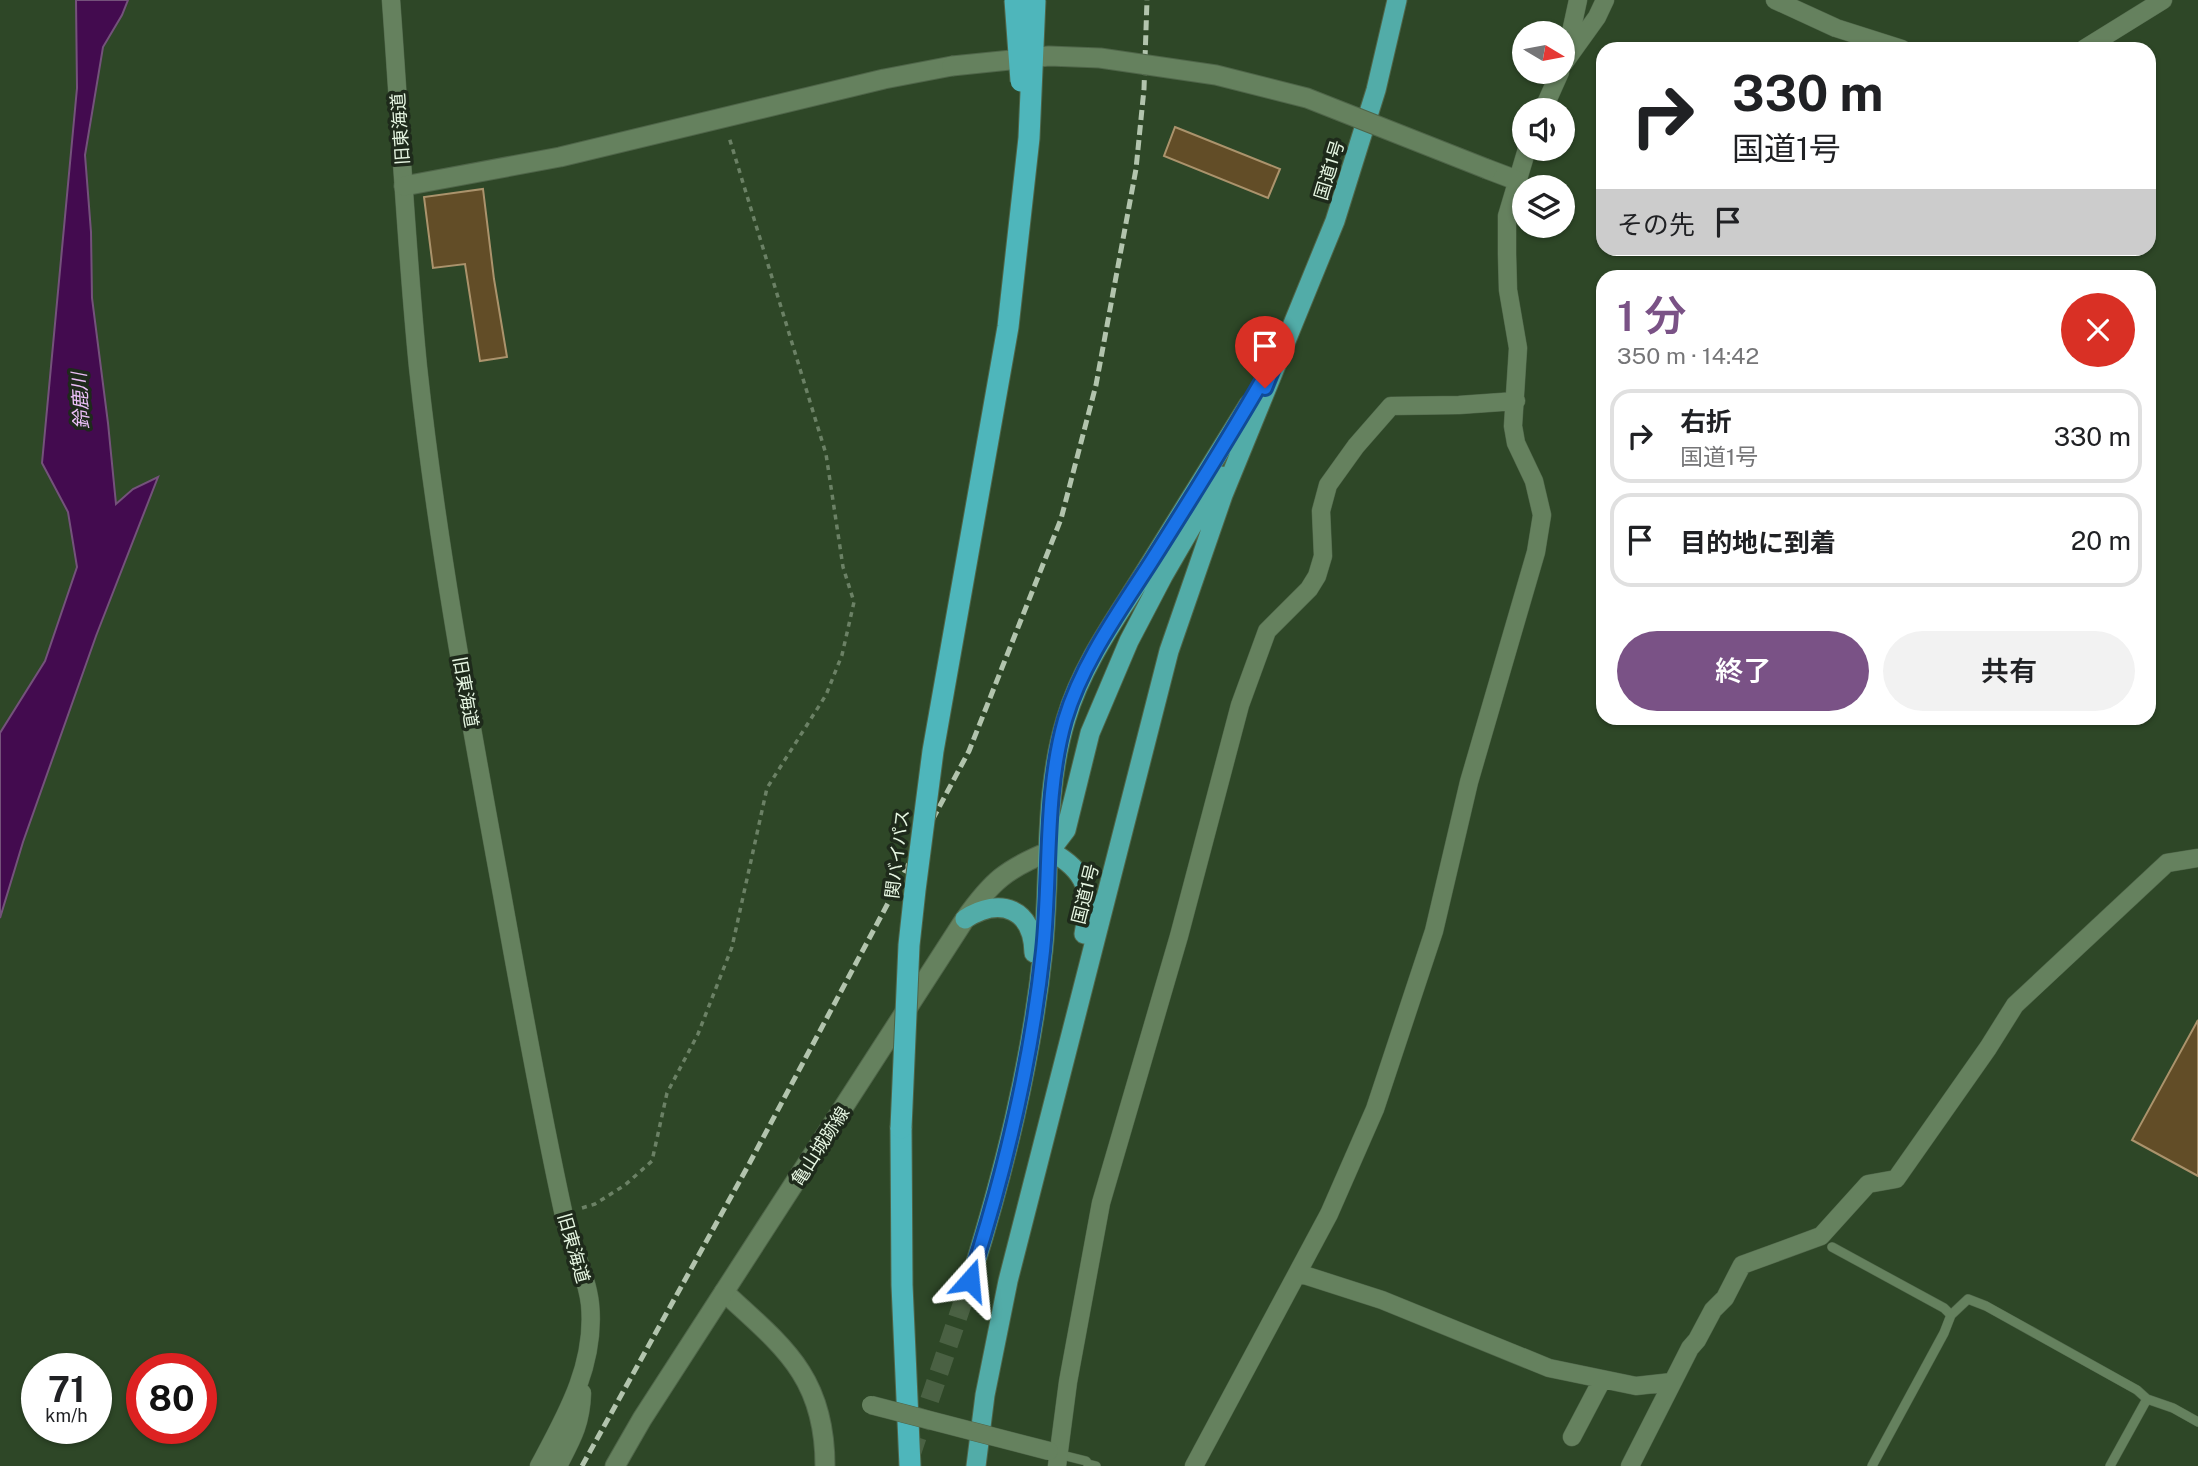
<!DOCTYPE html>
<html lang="ja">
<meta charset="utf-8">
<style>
:root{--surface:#fff;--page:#f2f2f2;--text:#202124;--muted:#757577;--line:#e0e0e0;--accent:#7a5286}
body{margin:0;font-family:"Public Sans","Noto Sans JP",sans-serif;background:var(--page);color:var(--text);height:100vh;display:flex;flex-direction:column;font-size:26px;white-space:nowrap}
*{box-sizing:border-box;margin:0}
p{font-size:23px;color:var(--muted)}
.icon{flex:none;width:38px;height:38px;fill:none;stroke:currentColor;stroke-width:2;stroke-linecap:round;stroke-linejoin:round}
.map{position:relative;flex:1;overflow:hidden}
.sheet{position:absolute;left:1596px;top:270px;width:560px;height:455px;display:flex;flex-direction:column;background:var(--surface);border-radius:21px;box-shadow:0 2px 5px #0004}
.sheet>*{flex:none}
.banner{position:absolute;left:1596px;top:42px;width:560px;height:214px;border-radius:21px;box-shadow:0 2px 5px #0004;background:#fff;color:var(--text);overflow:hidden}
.needle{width:46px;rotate:100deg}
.controls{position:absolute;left:1512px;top:21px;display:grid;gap:14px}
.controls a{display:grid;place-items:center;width:63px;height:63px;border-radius:50%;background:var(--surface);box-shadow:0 2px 5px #0004;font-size:35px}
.speed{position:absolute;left:21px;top:1353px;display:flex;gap:14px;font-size:35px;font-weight:700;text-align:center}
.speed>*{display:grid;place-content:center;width:91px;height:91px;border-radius:50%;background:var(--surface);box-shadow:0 2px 5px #0004;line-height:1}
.speed small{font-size:18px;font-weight:400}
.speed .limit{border:10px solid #d22;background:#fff;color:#111}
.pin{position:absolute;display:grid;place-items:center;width:60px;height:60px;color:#fff;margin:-72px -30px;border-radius:50% 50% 50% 0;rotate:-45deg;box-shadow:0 0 7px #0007}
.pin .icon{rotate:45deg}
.me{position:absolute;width:77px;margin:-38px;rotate:18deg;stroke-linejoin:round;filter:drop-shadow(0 0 5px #0008)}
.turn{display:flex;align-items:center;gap:24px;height:147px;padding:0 21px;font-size:32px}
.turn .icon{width:91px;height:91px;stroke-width:2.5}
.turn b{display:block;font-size:49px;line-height:60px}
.then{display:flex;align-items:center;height:66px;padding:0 21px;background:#0003;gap:14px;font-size:26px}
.round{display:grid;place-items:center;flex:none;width:74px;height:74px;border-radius:37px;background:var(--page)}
.overview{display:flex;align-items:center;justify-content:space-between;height:119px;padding:0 21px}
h1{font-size:42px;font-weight:600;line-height:52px;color:var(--accent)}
.button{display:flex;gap:14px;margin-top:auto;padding:14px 21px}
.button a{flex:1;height:80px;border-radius:42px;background:var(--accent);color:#fff;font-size:28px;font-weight:600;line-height:80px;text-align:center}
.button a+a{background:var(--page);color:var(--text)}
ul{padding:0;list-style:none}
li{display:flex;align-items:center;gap:21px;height:94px;margin:0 14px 10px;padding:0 7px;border:4px solid var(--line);border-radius:21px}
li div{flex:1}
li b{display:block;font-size:26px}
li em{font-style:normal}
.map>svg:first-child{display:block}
.water{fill:#430b4f;stroke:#74527b;stroke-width:2}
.building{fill:#624d27;stroke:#ab936c;stroke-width:2}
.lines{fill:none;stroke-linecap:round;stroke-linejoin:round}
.trunk-tunnel{stroke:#4a6143;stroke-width:19;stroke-dasharray:19 10;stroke-linecap:butt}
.service-casing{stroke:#4f6549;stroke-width:10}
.minor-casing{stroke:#4f6549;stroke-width:19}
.tertiary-casing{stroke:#4f6549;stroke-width:21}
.secondary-casing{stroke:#4f6549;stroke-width:21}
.trunk-casing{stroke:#4f6549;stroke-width:21}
.motorway-casing{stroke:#4f6549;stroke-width:23}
.path{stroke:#6b8165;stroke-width:3.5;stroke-dasharray:5 5;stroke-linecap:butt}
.service{stroke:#65815e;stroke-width:9}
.minor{stroke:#65815e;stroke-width:18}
.tertiary{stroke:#65815e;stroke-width:19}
.secondary{stroke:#65815e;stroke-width:19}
.trunk{stroke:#52aca8;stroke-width:19}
.motorway{stroke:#4eb6bb;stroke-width:21}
.rail{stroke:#b2c4ad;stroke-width:5;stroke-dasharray:10 5;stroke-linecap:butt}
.minor-bridge-casing{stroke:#4f6549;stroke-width:19;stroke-linecap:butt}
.tertiary-bridge-casing{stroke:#4f6549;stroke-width:21;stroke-linecap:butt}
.motorway-bridge-casing{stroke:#4f6549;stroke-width:23;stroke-linecap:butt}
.minor-bridge{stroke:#65815e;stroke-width:18}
.tertiary-bridge{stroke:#65815e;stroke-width:19}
.motorway-bridge{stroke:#4eb6bb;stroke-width:21}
.route-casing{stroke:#114b97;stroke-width:18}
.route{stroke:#1a73e8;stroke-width:12}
.labels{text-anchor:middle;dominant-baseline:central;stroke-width:7;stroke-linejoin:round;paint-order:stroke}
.street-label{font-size:18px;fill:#e6f6e2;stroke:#1e2a1b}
.water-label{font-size:19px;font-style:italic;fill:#edc0f9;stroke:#1e2a1b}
</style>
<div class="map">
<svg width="2198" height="1466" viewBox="0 0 2198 1466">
<rect width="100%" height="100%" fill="#2e4727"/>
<path class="water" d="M 76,0 L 128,0 L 122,15 L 103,47 L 85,155 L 91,232 L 92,298 L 108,423 L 116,504 L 133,489 L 158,477 L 96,636 L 23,842 L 0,918 L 0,733 L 45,661 L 77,567 L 68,512 L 42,463 L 77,88 Z"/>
<path class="building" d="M 1175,127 L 1280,169 L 1268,198 L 1164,156 Z
M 483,189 L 494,279 L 507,357 L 480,361 L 465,264 L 433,268 L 424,197 Z
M 2198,1020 L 2198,1176 L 2132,1140 Z"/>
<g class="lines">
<path class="trunk-tunnel" d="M 911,1455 L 970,1281"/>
<defs>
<path id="service" d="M 1832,1247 L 1944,1308 L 1951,1315 L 1968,1299 L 1986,1306 L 2137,1390 L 2147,1399 L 2173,1408 L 2198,1422
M 1058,1454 L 1086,1461 L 1088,1464 L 1096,1466
M 1872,1466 L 1944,1333 L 1951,1315
M 2110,1466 L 2147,1399"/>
<path id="minor" d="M 391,0 C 400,122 406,245 418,367 C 437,544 470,719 502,894 C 521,999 540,1106 563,1211 C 569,1240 587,1275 590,1304 C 596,1364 566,1416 539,1466
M 1775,0 L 1836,28 L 1902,49
M 2084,49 L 2163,0
M 1566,55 L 1578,0
M 1564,63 L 1597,17 L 1605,0
M 1543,110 L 1560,72
M 1298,1273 L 1382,1300 L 1549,1368 L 1636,1386 L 1672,1382
M 1572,1437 L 1602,1380
M 558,1466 C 572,1439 581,1424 582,1393
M 1057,1466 L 1068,1382 L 1101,1203 L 1179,936 L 1240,705 L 1267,631 L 1309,589 L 1317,576 L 1323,556 L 1321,511 L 1328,485 L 1356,446 L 1391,406 L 1459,405 L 1516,401
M 1194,1466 L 1329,1214 L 1375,1109 L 1434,931 L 1469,782 L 1536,552 L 1542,515 L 1534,481 L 1516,443 L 1513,426 L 1518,348 L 1508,290 L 1507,254 L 1507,216 L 1527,149
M 1630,1466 L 1690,1348 L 1697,1340 L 1713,1310 L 1725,1298 L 1742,1265 L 1821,1236 L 1868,1184 L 1896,1179 L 1988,1048 L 2015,1005 L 2167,863 L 2198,858"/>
<path id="tertiary" d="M 1487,169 L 1516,180
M 404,186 L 560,157 L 884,79 L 952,66
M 724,1292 C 784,1347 825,1377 825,1466"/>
<path id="secondary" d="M 615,1466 L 642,1419 L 965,919 C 992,881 1006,869 1050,851"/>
<path id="trunk" d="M 1050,851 L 1066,830 L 1090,733 L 1129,641 L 1163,576 L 1221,476
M 1050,851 C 1089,872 1092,893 1084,934
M 965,919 C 1001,896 1033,909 1034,953
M 970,1281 C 1004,1172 1031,1064 1043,951 C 1051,874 1043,794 1066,719 C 1081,668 1112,624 1140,580 C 1176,521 1213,463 1249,404
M 976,1466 L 985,1395 L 1008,1281 L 1169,651 L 1223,495 L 1335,221 L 1376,90 L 1397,0"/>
<path id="motorway" d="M 901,1128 L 902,1285 L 910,1466"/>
</defs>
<use href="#service" class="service-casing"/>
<use href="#minor" class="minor-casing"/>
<use href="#tertiary" class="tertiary-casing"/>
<use href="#secondary" class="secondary-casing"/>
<use href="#trunk" class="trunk-casing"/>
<use href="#motorway" class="motorway-casing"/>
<path class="path" d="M 582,1208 L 595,1204 L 625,1185 L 652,1161 L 667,1093 L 698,1034 L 732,947 L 767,788 L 826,695 L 842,655 L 854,602 L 843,567 L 826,454 L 729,137"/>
<use href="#service" class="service"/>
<use href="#minor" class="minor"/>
<use href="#tertiary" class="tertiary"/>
<use href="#secondary" class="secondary"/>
<use href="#trunk" class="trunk"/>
<use href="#motorway" class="motorway"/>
<path class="rail" d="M 582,1466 L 748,1166 L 969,751 L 1061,519 L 1096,385 L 1136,169 L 1144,89 L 1147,0"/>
<defs>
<path id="minor-bridge" d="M 871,1405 L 1049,1451"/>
<path id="tertiary-bridge" d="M 952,66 L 1049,56 L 1100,58 L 1216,75 L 1307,98 L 1487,169"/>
<path id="motorway-bridge" d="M 1015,0 L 1021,81
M 901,1128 L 909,945 L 915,890 L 933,751 L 1008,327 L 1029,138 L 1035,0"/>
</defs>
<use href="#minor-bridge" class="minor-bridge-casing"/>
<use href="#tertiary-bridge" class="tertiary-bridge-casing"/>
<use href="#motorway-bridge" class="motorway-bridge-casing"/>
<use href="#minor-bridge" class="minor-bridge"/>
<use href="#tertiary-bridge" class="tertiary-bridge"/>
<use href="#motorway-bridge" class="motorway-bridge"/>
</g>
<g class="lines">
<defs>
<path id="route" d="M 970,1280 C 1005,1172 1031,1064 1043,951 C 1051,875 1044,794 1065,720 C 1082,663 1119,612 1151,562 C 1196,491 1241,419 1282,346 L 1265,388"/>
</defs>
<use href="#route" class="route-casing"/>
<use href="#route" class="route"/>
</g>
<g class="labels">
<g class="street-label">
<text transform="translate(400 129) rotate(-94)">旧東海道</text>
<text transform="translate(1329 170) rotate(-73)">国道1号</text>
<text transform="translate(466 692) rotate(80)">旧東海道</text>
<text transform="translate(897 854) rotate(-83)">関バイパス</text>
<text transform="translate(1085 894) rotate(-76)">国道1号</text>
<text transform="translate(820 1146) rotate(-57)">亀山城跡線</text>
<text transform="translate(574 1248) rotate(74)">旧東海道</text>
</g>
<g class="water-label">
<text transform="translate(80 401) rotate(-93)">鈴鹿川</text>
</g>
</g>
</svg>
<div class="controls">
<a><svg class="needle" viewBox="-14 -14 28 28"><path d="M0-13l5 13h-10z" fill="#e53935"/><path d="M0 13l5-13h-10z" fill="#757577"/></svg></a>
<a><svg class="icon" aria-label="sound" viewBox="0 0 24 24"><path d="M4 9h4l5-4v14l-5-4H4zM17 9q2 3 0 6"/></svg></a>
<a><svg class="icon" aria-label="layers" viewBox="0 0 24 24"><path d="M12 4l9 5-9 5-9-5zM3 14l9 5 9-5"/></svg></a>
</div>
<div class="speed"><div>71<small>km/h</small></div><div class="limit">80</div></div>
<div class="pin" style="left:1265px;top:388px;background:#d93025"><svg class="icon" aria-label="arrive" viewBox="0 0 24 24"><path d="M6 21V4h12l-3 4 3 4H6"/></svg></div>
<svg class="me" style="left:970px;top:1280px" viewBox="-20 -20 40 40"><path d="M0-17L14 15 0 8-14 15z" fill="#1a73e8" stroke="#fff" stroke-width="4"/></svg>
<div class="banner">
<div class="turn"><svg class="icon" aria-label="right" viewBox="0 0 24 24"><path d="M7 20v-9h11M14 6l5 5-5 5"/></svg><div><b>330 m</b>国道1号</div></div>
<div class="then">その先<svg class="icon" aria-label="arrive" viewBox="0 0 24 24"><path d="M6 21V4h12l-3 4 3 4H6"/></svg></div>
</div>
<section class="sheet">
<div class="overview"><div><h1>1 分</h1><p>350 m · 14:42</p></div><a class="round" style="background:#d93025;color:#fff"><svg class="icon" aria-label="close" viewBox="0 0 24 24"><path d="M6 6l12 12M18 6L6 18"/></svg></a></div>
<ul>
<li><svg class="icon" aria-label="right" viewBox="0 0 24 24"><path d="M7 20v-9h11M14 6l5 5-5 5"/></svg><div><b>右折</b><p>国道1号</p></div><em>330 m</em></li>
<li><svg class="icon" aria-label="arrive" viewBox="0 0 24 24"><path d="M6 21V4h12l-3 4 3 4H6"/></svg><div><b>目的地に到着</b></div><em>20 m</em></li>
</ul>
<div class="button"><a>終了</a><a>共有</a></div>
</section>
</div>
